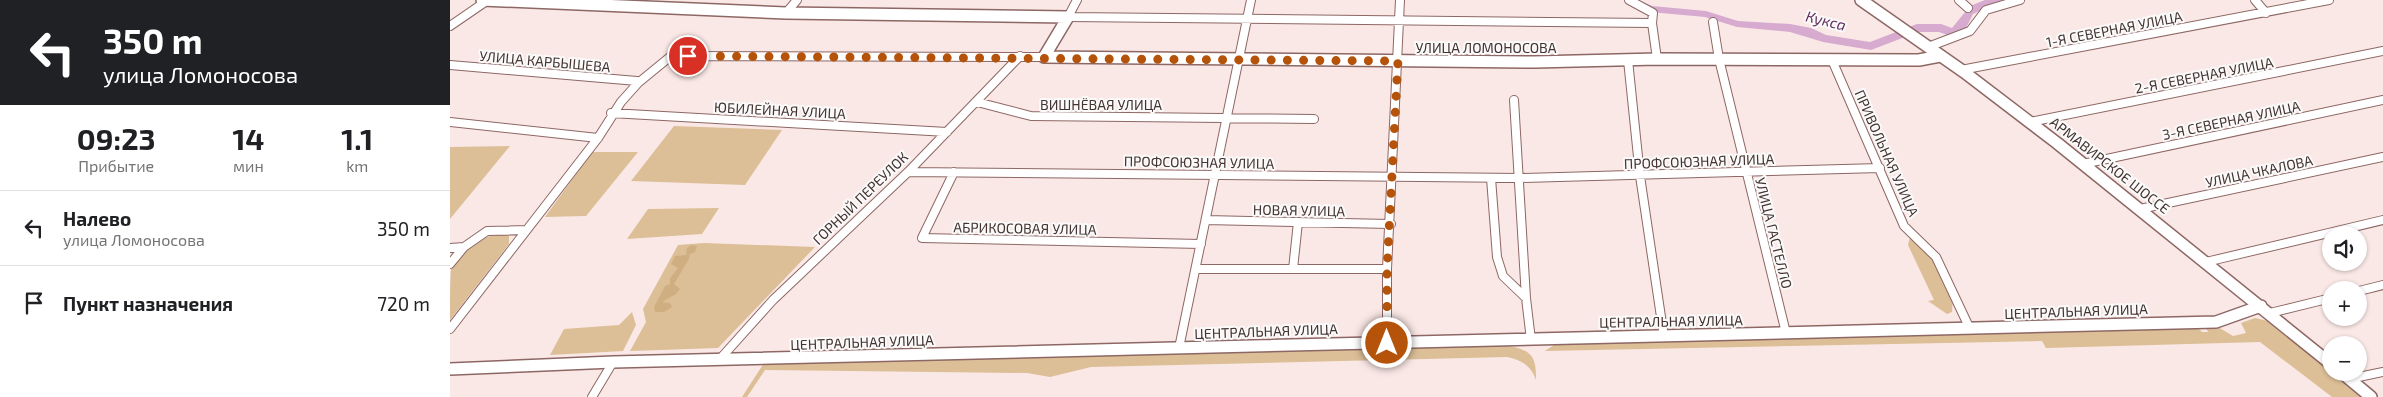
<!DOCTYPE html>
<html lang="ru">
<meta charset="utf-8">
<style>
:root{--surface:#fff;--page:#f6f6f6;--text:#202124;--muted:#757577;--line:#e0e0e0}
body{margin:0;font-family:"Exo 2",sans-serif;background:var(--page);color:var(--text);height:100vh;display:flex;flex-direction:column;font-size:19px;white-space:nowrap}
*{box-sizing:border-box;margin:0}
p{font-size:16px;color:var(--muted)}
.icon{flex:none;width:28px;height:28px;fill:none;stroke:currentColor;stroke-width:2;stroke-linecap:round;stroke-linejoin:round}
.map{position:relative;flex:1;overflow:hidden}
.details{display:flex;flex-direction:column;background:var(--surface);width:450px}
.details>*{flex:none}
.banner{background:#202124;color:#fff;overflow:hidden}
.tools{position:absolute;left:1872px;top:226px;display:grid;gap:10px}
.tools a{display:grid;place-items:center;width:45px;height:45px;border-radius:50%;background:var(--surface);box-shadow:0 1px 4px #0004;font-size:25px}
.pin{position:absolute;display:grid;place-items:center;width:42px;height:42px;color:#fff;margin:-21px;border:2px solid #fff;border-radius:50%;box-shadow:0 1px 5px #0007}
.me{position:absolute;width:55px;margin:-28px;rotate:0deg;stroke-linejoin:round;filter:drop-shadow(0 0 4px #0008)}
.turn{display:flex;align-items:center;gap:18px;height:105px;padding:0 20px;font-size:22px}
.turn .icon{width:65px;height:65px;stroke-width:2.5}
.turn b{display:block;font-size:35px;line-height:42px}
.eta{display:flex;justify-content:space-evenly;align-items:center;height:85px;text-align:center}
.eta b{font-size:30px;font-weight:700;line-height:35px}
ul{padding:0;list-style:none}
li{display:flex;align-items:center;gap:15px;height:75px;padding:0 20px;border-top:1px solid var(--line)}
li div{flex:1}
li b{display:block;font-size:19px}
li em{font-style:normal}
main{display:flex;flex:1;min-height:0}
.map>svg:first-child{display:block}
.green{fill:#dcbf97}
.forest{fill:#cfaf81}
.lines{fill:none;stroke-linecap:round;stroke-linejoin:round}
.river{fill:#d7aacf;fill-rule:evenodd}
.street-casing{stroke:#8d6764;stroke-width:10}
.secondary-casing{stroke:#8d6764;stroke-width:14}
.street{stroke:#fff;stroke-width:8}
.secondary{stroke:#fff;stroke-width:11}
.route{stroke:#b45309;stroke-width:9;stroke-dasharray:0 16.2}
.labels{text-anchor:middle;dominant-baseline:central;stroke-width:4;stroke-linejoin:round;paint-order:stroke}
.street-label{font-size:14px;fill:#443331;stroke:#fafafa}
.water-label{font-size:15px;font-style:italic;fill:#642e5d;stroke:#fafafa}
</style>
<main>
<section class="details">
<div class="banner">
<div class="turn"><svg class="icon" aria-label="left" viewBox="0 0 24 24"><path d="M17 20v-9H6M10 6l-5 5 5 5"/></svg><div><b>350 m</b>улица Ломоносова</div></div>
</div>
<div class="eta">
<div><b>09:23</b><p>Прибытие</p></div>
<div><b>14</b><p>мин</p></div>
<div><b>1.1</b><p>km</p></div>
</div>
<ul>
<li><svg class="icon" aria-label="left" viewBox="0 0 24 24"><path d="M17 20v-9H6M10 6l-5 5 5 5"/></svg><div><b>Налево</b><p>улица Ломоносова</p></div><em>350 m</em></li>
<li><svg class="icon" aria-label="arrive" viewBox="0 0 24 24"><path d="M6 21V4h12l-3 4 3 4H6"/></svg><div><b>Пункт назначения</b></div><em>720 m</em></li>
</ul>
</section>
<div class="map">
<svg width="1933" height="397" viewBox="0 0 1933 397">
<rect width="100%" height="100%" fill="#fae8e6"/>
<path class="green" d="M 224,126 L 332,130 L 295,185 L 181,181 Z
M 60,146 L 0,219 L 0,147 Z
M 142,152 L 188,152 L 136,216 L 95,217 Z
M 269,208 L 252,234 L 177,239 L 198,209 Z
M 53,233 L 59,236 L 59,244 L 0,320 C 0,309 0,278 1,270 C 11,251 32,235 53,233 Z
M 1460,237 L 1483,257 L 1503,298 L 1502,312 L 1497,314 L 1478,301 L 1484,300 L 1458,245 Z
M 254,243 L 365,247 L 268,348 L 180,351 L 196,322 L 193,309 L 228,245 Z
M 182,312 L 186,325 L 173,351 L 100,355 L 114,329 L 169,325 Z
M 1805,318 L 1818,321 L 1831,329 L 1913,397 L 1882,397 L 1810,342 L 1596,348 L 1592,341 L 1095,351 L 1107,343 L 1749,329 L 1752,332 L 1758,332 L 1756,328 L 1768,327 L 1783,336 L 1796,333 L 1791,323 Z
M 1007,346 C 1026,346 1071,340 1082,357 C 1086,363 1086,372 1086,380 C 1081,365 1071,360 1057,357 L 641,367 L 600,377 L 577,373 L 315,370 L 297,397 L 292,397 L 314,363 Z"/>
<path class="forest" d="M 241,245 L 247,246 L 245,252 L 240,254 L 239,259 L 224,284 L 230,289 L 226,294 L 212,302 L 220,303 L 222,307 L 214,312 L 205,312 L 204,307 L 215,286 L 220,284 L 220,278 L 228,268 L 221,264 L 225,256 L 236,255 L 237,248 Z"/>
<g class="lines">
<path class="river" d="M 1189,0 L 1202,6 L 1256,11 L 1288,21 L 1340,24 L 1361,28 L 1376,35 L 1420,42 L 1467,24 L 1491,24 L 1502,28 L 1520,6 L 1535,0 L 1553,0 L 1523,14 L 1515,30 L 1507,36 L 1503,37 L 1489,32 L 1468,32 L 1421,50 L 1373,42 L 1340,32 L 1287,27 L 1255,17 L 1200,12 L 1181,3 Z"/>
<defs>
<path id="street" d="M 627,0 L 618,17 L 1202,23
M 1179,0 L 1203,13 L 1202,23 L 1207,59
M 1509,0 L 1518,8
M 1805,0 L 1816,13
M 336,13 L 347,0
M 1263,22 L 1269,59 L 1336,333
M 0,26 L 38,0
M 1478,47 L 1520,31 L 1536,10 L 1570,0
M 1178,60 L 1190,176 L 1214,337
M 1382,60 L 1454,226 L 1486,257 L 1520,329
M 0,65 L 187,81
M 1511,70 L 1879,0
M 1064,100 L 1076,298 L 1081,340
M 527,102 L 581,116 L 864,119
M 161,113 L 497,132
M 0,122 L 148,138
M 1580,122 L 1933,51
M 1633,164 L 1933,100
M 458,172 L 1070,178 L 1430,168
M 504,172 L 472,238 L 751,244
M 1041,178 L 1047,257 L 1053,276 L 1076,298
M 1690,209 L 1933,157
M 756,220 L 941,224
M 0,248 L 14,247 L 37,231 L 76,230
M 1756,262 L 1933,220
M 0,264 L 14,247
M 747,269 L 937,269
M 843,269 L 848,222
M 1909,291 L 1933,285
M 1820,313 L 1881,298
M 0,329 L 148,138 L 171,102 L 188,83 L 221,56 L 594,57
M 937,343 L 937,269 L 950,0
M 729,348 L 801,0
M 270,359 L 323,300 L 458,172 L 570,56
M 1899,379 L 1933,372
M 142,397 L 163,362"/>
<path id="secondary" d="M 32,0 L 336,13 L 618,17 L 594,57
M 1411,0 L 1514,72 L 1607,143 L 1881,364
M 594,57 L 1085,62 L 1207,59 L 1469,60 L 1490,56
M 0,369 L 163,362 L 1766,322 L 1811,306
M 1891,372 L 1921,397"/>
</defs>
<use href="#street" class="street-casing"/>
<use href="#secondary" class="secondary-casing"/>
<use href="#street" class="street"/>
<use href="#secondary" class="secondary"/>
</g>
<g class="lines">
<path class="route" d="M 238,56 L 948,61 L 937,270 L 937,343"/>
</g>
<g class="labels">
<g class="street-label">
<text transform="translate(1664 29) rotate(-11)">1-Я СЕВЕРНАЯ УЛИЦА</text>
<text x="1036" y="47">УЛИЦА ЛОМОНОСОВА</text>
<text transform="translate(95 61) rotate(5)">УЛИЦА КАРБЫШЕВА</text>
<text transform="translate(1754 75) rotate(-11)">2-Я СЕВЕРНАЯ УЛИЦА</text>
<text x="651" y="104">ВИШНЁВАЯ УЛИЦА</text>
<text transform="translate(330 110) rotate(3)">ЮБИЛЕЙНАЯ УЛИЦА</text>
<text transform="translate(1781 120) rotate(-12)">3-Я СЕВЕРНАЯ УЛИЦА</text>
<text transform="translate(1437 153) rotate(66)">ПРИВОЛЬНАЯ УЛИЦА</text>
<text transform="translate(1249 161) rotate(-2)">ПРОФСОЮЗНАЯ УЛИЦА</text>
<text transform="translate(749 162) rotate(1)">ПРОФСОЮЗНАЯ УЛИЦА</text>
<text transform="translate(1660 165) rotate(38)">АРМАВИРСКОЕ ШОССЕ</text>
<text transform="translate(1809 171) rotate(-12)">УЛИЦА ЧКАЛОВА</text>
<text transform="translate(410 198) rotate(-44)">ГОРНЫЙ ПЕРЕУЛОК</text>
<text transform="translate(849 210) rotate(1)">НОВАЯ УЛИЦА</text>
<text transform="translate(575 228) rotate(1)">АБРИКОСОВАЯ УЛИЦА</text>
<text transform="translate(1324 233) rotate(76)">УЛИЦА ГАСТЕЛЛО</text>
<text transform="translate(1626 311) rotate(-2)">ЦЕНТРАЛЬНАЯ УЛИЦА</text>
<text transform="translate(1221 321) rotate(-1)">ЦЕНТРАЛЬНАЯ УЛИЦА</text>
<text transform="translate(816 331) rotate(-2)">ЦЕНТРАЛЬНАЯ УЛИЦА</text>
<text transform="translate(412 342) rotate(-2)">ЦЕНТРАЛЬНАЯ УЛИЦА</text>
</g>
<g class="water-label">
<text transform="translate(1376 20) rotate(14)">Кукса</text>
</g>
</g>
</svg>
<div class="tools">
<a><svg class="icon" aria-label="sound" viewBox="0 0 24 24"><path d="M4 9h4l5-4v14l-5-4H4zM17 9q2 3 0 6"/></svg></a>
<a>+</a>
<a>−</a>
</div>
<div class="pin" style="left:238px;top:56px;background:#d93025"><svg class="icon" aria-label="arrive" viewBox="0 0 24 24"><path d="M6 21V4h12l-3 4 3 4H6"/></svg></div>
<svg class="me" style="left:937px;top:343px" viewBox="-20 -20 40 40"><circle r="17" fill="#b45309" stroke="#fff" stroke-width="3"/><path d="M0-11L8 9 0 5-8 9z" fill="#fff"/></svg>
</div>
</main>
